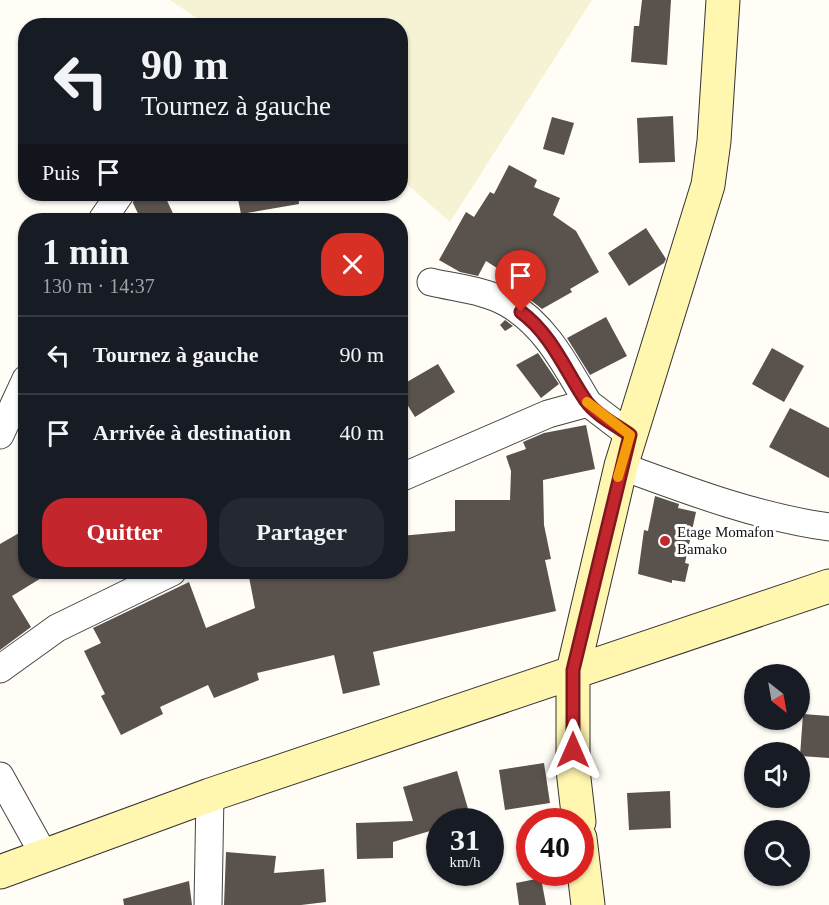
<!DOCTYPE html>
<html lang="fr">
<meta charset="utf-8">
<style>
:root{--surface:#171b24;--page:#242831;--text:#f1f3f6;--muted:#9ea1a6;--line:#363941;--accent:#c4262e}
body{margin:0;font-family:"Times New Roman",serif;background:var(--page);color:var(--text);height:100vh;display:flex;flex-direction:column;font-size:22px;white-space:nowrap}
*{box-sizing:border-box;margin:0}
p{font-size:20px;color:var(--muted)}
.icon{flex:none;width:33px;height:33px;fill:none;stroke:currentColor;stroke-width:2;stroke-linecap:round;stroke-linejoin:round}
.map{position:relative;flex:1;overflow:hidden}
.details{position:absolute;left:18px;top:213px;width:390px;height:366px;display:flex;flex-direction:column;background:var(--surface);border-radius:24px;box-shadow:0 2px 4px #0004}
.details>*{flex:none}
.top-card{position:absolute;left:18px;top:18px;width:390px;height:183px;border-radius:24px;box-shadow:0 2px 4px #0004;background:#171b24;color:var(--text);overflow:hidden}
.needle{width:39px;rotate:149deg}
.buttons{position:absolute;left:744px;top:664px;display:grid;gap:12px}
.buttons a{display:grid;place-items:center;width:66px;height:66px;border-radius:50%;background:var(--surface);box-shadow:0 2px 4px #0004;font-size:30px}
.speed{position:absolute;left:426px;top:808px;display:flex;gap:12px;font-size:30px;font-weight:700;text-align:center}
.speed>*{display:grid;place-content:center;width:78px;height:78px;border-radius:50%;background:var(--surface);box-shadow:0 2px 4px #0004;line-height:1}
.speed small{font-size:15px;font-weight:400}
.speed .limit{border:9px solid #d22;background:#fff;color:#111}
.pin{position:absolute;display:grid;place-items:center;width:51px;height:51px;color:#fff;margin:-62px -26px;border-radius:50% 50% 50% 0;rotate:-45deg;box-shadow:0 0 6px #0007}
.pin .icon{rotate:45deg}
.me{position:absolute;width:66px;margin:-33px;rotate:0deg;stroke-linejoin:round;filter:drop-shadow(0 0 4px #0008)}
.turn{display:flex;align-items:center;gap:21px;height:126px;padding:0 24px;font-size:27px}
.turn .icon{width:78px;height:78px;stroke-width:2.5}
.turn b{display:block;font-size:42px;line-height:51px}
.then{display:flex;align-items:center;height:57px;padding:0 24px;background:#0003;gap:12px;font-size:22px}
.round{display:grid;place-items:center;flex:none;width:63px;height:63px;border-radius:24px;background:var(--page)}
.headline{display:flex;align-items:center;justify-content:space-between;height:102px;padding:0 24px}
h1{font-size:36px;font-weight:700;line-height:45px}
.cta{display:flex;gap:12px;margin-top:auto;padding:12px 24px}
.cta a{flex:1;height:69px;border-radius:24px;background:var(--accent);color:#fff;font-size:24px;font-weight:700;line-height:69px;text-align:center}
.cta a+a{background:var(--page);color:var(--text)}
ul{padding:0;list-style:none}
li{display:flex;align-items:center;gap:18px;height:78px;padding:0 24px;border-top:2px solid var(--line)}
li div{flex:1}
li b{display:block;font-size:22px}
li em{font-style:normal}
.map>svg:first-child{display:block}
.farmland{fill:#f6f3d4}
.building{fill:#5a524d}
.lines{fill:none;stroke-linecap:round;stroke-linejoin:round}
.street-casing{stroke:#444;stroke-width:29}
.secondary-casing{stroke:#333;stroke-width:35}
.street{stroke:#fff;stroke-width:27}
.secondary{stroke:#fff6b0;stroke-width:33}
.route-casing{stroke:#7f191e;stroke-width:15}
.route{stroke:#c4262e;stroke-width:10}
.slow{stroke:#f59e0b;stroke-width:10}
.poi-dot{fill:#c4262e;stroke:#fff;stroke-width:2}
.labels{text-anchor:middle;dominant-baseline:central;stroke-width:6;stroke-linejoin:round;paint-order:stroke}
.poi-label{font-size:15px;fill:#111;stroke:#fff;text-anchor:start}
</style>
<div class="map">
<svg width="829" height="905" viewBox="0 0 829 905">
<rect width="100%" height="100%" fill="#fffdf5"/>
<path class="farmland" d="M 170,0 L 592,0 L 450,222 L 401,179 L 400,26 L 207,25 Z"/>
<path class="building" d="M 642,0 L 671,0 L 667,65 L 631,62 L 634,26 L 639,26 Z
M 673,116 L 675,162 L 639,163 L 637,118 Z
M 552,117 L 574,123 L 564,155 L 543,149 Z
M 509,165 L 537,180 L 534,187 L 560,198 L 553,215 L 576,231 L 599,272 L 570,289 L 572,292 L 542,309 L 528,298 L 535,292 L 486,261 L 478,276 L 460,272 L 439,260 L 466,212 L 474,217 L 490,192 L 494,194 Z
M 135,194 L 164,194 L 176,220 L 141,220 L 133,203 Z
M 237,194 L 298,194 L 299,204 L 241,214 Z
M 646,228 L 666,259 L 664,263 L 629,286 L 608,253 Z
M 606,317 L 627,356 L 590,375 L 567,338 Z
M 505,320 L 513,326 L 505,331 L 500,325 Z
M 772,348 L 804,366 L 784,402 L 752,384 Z
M 538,353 L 559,384 L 541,398 L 516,365 Z
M 438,364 L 455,392 L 415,417 L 400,393 L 400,386 Z
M 790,408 L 829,428 L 829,478 L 769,447 Z
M 586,425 L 595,469 L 543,480 L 544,525 L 551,559 L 545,560 L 556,611 L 373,652 L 380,685 L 343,694 L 334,655 L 257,673 L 259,680 L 214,698 L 208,685 L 160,707 L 163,714 L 121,735 L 101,696 L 105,694 L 84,651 L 101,643 L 93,628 L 189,582 L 206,628 L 255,608 L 248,572 L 400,572 L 400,536 L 455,531 L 455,500 L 510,500 L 511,471 L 506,456 L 526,449 L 523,442 L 544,433 Z
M 655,496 L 679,504 L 678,508 L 696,512 L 685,563 L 689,564 L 685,582 L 672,580 L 672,583 L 638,574 L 644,530 L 648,531 Z
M 26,529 L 26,572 L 51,572 L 12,596 L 31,627 L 0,650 L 0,544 Z
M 803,714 L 829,716 L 829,758 L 800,756 Z
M 544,763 L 550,803 L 505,810 L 499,770 Z
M 457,771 L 471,819 L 459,822 L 440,822 L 440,828 L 393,842 L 393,858 L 357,859 L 356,823 L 413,821 L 403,787 Z
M 670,791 L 671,828 L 629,830 L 627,793 Z
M 226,852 L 276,856 L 274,873 L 324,869 L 326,902 L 301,905 L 224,905 Z
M 541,878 L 546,905 L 519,905 L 516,883 Z
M 189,881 L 192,905 L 124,905 L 123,899 Z"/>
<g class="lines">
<defs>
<path id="street" d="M 102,220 L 120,194
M 431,282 C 455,288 485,290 507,303 C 546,325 566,366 588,403
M 0,435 L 26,379
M 621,466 C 689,491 757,517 829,527
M 400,478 L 548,414 L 588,403 L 630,435
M 0,669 L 57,628 L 172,572
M 0,776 L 44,855
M 208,905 L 210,795"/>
<path id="secondary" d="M 579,822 L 573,770 L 573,671 L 621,466 L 708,185 L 714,141 L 723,0
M 580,838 L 588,905
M 0,872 L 210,795 L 829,586"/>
</defs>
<use href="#street" class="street-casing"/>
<use href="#secondary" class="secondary-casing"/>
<use href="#street" class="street"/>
<use href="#secondary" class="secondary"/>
</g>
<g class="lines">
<defs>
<path id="route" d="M 521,312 C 552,335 565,370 586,401 C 596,415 616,425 630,435 L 573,670 L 573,750"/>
</defs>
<use href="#route" class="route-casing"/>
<use href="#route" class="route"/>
<path class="slow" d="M 587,402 L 630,435 L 618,477"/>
</g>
<circle class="poi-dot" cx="665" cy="541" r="6"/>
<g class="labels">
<g class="poi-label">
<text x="677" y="532">Etage Momafon<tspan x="677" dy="17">Bamako</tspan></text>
</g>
</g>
</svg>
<div class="buttons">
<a><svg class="needle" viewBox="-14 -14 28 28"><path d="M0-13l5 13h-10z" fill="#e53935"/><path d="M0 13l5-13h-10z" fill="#9ea1a6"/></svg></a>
<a><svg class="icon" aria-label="sound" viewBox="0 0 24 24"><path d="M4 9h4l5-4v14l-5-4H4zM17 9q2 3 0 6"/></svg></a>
<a><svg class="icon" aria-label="search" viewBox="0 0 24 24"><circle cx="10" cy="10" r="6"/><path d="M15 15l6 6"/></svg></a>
</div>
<div class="speed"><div>31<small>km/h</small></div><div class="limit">40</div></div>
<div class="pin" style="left:521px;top:312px;background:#d93025"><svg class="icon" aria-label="arrive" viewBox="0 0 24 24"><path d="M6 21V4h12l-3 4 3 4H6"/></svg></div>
<svg class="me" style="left:573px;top:750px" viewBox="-20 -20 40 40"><path d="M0-17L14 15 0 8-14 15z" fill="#c4262e" stroke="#fff" stroke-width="4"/></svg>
<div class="top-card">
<div class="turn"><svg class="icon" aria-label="left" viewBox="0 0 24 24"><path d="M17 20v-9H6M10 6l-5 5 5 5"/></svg><div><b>90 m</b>Tournez à gauche</div></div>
<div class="then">Puis<svg class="icon" aria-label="arrive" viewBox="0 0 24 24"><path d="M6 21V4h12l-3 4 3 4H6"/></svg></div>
</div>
<section class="details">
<div class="headline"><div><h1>1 min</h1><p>130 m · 14:37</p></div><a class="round" style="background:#d93025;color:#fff"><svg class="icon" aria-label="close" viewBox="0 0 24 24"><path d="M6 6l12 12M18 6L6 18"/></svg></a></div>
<ul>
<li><svg class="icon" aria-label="left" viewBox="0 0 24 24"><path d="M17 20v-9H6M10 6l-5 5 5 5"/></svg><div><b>Tournez à gauche</b></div><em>90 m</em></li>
<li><svg class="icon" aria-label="arrive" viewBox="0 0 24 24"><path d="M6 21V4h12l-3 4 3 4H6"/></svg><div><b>Arrivée à destination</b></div><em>40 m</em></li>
</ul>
<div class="cta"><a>Quitter</a><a>Partager</a></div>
</section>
</div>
